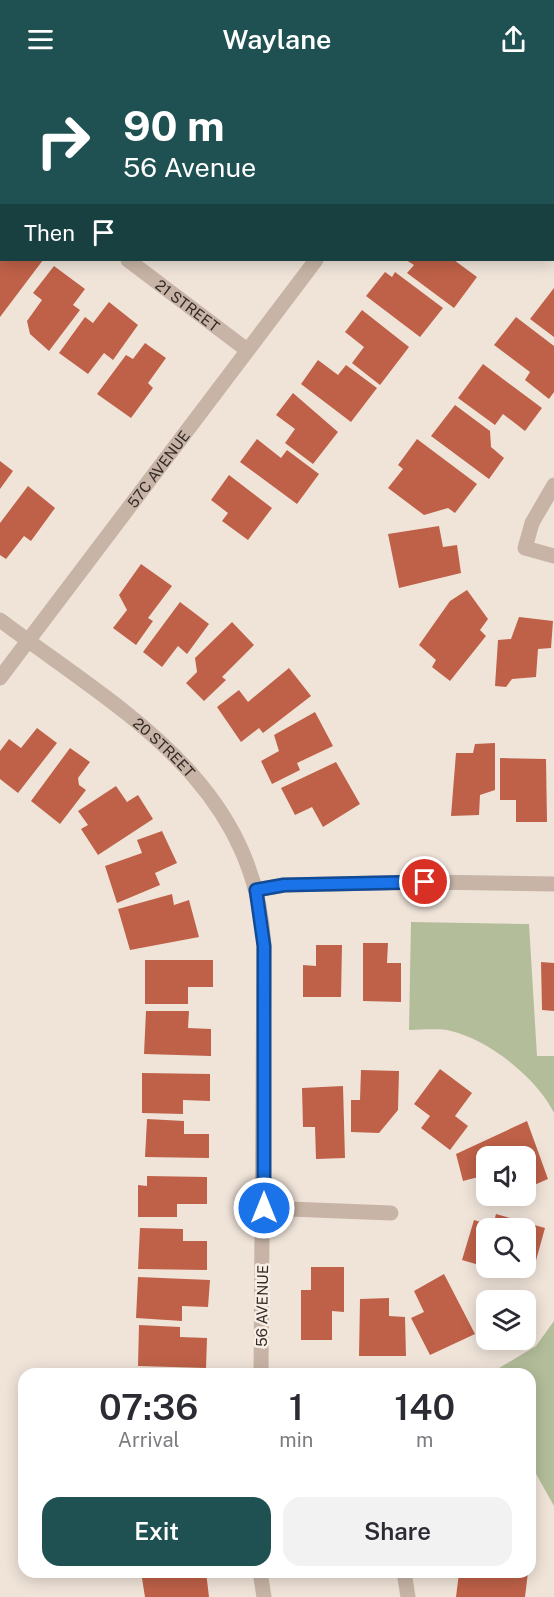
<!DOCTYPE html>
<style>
:root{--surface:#fff;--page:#f2f2f3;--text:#2b2b33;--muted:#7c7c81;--accent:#1f5052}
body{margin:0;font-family:"Public Sans",sans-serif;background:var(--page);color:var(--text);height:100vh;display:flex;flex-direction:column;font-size:22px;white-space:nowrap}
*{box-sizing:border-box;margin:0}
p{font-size:20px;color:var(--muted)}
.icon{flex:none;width:33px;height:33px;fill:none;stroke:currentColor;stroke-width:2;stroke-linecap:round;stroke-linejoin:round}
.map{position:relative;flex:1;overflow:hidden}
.sheet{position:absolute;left:18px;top:1290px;width:518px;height:210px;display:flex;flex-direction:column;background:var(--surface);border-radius:18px;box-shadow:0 3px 15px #0003}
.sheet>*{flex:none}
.guide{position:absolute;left:0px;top:0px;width:555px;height:183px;box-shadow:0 3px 15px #0003;background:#1f5052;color:#fff;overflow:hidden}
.tools{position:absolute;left:476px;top:1068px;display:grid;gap:12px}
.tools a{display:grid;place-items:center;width:60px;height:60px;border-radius:12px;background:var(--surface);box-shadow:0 3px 15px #0003;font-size:30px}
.pin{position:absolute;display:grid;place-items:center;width:51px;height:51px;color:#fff;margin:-26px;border:3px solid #fff;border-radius:50%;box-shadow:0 2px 6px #0007}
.me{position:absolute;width:66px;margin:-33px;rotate:0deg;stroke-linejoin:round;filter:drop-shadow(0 0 4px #0008)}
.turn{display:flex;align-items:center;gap:21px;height:126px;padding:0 24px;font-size:27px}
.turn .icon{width:78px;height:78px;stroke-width:2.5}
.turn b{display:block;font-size:42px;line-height:51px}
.then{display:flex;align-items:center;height:57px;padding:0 24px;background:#0003;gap:12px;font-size:22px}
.eta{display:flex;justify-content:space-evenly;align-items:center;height:102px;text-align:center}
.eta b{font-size:36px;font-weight:600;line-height:42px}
.primary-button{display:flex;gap:12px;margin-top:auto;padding:12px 24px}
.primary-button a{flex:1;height:69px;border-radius:18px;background:var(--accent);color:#fff;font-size:24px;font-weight:600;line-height:69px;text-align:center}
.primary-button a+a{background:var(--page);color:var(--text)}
header{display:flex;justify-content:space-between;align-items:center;height:78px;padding:0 24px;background:var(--accent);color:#fff;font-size:27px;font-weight:600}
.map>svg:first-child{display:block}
.green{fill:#b3bd9a}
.building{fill:#bf6148}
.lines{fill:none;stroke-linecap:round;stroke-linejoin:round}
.minor{stroke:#c7b4a6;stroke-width:15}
.tertiary{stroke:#c7b4a6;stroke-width:15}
.route-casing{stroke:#114b97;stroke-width:15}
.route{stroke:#1a73e8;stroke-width:10}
.labels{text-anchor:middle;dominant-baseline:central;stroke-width:5;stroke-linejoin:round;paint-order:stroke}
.street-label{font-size:15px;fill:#332a26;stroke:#f8eee5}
</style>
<header><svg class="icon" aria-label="menu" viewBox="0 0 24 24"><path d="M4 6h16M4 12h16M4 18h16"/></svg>Waylane<svg class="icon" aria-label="share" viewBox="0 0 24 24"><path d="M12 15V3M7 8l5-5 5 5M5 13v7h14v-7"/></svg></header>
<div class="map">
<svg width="554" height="1519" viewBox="0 0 554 1519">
<rect width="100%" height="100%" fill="#f0e4d9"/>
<path class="green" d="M 411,844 L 529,846 L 537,978 L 554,978 L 554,1035 C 537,1000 489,962 451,953 C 439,950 422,952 409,952 Z
M 554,1243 L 554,1428 L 530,1385 L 530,1296 L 489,1296 L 536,1268 Z"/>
<path class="building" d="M 0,182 L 43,182 L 0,239 Z
M 406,182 L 454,182 L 477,199 L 454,230 L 407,195 L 414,187 Z
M 54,188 L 85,211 L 73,227 L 80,232 L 49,273 L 30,256 L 27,243 L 42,222 L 33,215 Z
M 385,194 L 392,199 L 395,194 L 443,230 L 420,259 L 366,218 Z
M 554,210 L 554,259 L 530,241 Z
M 109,224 L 138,247 L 113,282 L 104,275 L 88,296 L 59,275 L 85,239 L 93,245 Z
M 362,232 L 409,269 L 380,307 L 352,285 L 364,269 L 345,254 Z
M 516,239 L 554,268 L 554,314 L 549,321 L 525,302 L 530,294 L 494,267 Z
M 145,265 L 166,280 L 148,305 L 153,310 L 131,340 L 97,316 L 126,277 L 133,281 Z
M 318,282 L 338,297 L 346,287 L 377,310 L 351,344 L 301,306 Z
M 483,286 L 542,330 L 525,353 L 503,336 L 495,347 L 458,320 Z
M 293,315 L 338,354 L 313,386 L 285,365 L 295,351 L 276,337 Z
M 455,327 L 490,353 L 491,369 L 504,380 L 489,401 L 431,358 Z
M 257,361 L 281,380 L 287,372 L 319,396 L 297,426 L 240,384 Z
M 417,361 L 477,406 L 455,435 L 448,430 L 424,437 L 388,410 L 403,391 L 398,387 Z
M 0,383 L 13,393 L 0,411 Z
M 229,397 L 272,430 L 248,462 L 222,443 L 228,435 L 211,422 Z
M 28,408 L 55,430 L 31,463 L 24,458 L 6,481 L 0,477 L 0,445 Z
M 439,448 L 443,469 L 457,467 L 461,495 L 399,510 L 388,456 Z
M 141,486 L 172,508 L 148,540 L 153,543 L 136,567 L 113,550 L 127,532 L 119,517 Z
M 467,512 L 488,541 L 480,552 L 486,558 L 450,603 L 432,589 L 436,582 L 419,567 L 450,523 Z
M 180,524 L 209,546 L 187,576 L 178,568 L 162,589 L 143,574 Z
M 519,539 L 553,543 L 551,570 L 538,571 L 536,599 L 512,601 L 506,609 L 495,608 L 498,562 L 511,561 Z
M 232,544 L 254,567 L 222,599 L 226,602 L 204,623 L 186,605 L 197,594 L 195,580 Z
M 289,590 L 311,618 L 263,655 L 259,650 L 241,664 L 217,629 L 239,612 L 248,624 Z
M 315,634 L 333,668 L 297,685 L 300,692 L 272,706 L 261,683 L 279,673 L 274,657 Z
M 37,650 L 57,665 L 18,715 L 0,701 L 0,673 L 9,661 L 21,670 Z
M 495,665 L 495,712 L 480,717 L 479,737 L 451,738 L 456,675 L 473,675 L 475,666 Z
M 70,670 L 90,684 L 78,700 L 79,707 L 86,712 L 60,746 L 31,723 Z
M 500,680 L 546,681 L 547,744 L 516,744 L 516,722 L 500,722 Z
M 336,684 L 360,726 L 323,749 L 312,729 L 295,737 L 281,710 Z
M 116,708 L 127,724 L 138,717 L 153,741 L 98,777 L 81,751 L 88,747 L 78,733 Z
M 162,753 L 177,785 L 155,795 L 160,807 L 117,825 L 105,788 L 142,775 L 137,762 Z
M 172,816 L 174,827 L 189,822 L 199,859 L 130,872 L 118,831 Z
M 363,865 L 388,865 L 387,885 L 401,885 L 401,924 L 363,923 Z
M 316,867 L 342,867 L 341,919 L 303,919 L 303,887 L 316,888 Z
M 145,882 L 213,882 L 213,909 L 188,909 L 188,926 L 145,926 Z
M 541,884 L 554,885 L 554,933 L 542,932 Z
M 146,933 L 189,933 L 188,950 L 211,951 L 211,978 L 144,976 Z
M 440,991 L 472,1015 L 455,1038 L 468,1048 L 450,1072 L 421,1050 L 430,1038 L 414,1026 Z
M 361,992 L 399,993 L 398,1032 L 379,1055 L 351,1054 L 351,1022 L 360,1022 Z
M 142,995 L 210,996 L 210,1023 L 183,1022 L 183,1036 L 142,1035 Z
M 343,1008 L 345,1080 L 316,1081 L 315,1049 L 303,1049 L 302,1010 Z
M 147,1041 L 184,1043 L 184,1056 L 209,1056 L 209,1080 L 145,1079 Z
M 527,1043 L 548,1101 L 525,1111 L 525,1078 L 486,1078 L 486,1097 L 463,1103 L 456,1076 Z
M 147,1098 L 207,1099 L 207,1126 L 177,1126 L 177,1139 L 138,1139 L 138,1107 L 147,1108 Z
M 496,1136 L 545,1150 L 535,1186 L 525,1183 L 525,1150 L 486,1150 L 486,1189 L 462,1182 L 474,1142 L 493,1148 Z
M 140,1150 L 183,1151 L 183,1163 L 207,1163 L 207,1192 L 138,1191 Z
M 311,1189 L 344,1189 L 344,1234 L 332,1233 L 332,1262 L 301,1262 L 301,1212 L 311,1212 Z
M 444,1196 L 475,1256 L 430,1277 L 411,1240 L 424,1234 L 414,1213 Z
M 138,1199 L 210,1202 L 208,1229 L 182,1228 L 182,1243 L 136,1240 Z
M 389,1220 L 389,1238 L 405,1239 L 406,1278 L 359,1278 L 360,1221 Z
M 139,1247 L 180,1249 L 180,1259 L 207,1260 L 206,1290 L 138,1288 Z
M 141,1494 L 206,1494 L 209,1519 L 145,1519 Z
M 479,1494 L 528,1494 L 525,1519 L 456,1519 L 459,1495 L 478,1498 Z"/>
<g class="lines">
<g class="minor">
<path d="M 30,2 L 31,0"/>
<path d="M 0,42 L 2,40"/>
<path d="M 0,84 L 2,85"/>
<path id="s1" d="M 128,182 L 247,272"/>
<path d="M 554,407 L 532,445 L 525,470 L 554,478"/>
<path id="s2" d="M 0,542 C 118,631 255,702 264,868 L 261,1296"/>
<path d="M 256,812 L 284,807 L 425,804 L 554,806"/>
<path d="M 264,1130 L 391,1135"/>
<path d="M 260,1494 L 264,1519"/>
<path d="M 404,1494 L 408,1519"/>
</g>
<g class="tertiary">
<path d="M 454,2 L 455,0"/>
<path id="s3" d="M 0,600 L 316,182"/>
</g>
</g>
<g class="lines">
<defs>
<path id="route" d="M 264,1130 L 264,868 L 256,812 L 284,807 L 425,804"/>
</defs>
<use href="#route" class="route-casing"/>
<use href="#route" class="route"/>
</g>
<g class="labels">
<g class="street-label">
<text stroke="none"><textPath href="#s1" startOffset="75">21 STREET</textPath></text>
<text stroke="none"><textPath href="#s3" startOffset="262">57C AVENUE</textPath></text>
<text stroke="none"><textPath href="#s2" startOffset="208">20 STREET</textPath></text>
<text transform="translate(262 1228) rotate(-89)">56 AVENUE</text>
</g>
</g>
</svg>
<div class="tools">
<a><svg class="icon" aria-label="sound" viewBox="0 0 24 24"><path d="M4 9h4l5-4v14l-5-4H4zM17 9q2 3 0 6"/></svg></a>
<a><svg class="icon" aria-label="search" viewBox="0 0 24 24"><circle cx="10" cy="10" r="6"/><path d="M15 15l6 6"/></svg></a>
<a><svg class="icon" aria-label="layers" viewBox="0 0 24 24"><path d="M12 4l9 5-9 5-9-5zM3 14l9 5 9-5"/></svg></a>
</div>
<div class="pin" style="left:425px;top:804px;background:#d93025"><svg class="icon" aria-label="arrive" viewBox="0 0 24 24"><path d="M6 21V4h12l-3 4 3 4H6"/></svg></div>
<svg class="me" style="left:264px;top:1130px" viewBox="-20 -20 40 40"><circle r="17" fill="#1a73e8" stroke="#fff" stroke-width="3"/><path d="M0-11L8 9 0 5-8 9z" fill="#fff"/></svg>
<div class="guide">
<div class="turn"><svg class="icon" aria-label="right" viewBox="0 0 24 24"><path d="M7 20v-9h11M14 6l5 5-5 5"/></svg><div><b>90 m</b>56 Avenue</div></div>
<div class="then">Then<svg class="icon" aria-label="arrive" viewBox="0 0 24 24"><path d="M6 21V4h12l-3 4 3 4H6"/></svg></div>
</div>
<section class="sheet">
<div class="eta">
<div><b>07:36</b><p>Arrival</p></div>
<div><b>1</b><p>min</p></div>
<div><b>140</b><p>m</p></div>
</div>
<div class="primary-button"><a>Exit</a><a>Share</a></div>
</section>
</div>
